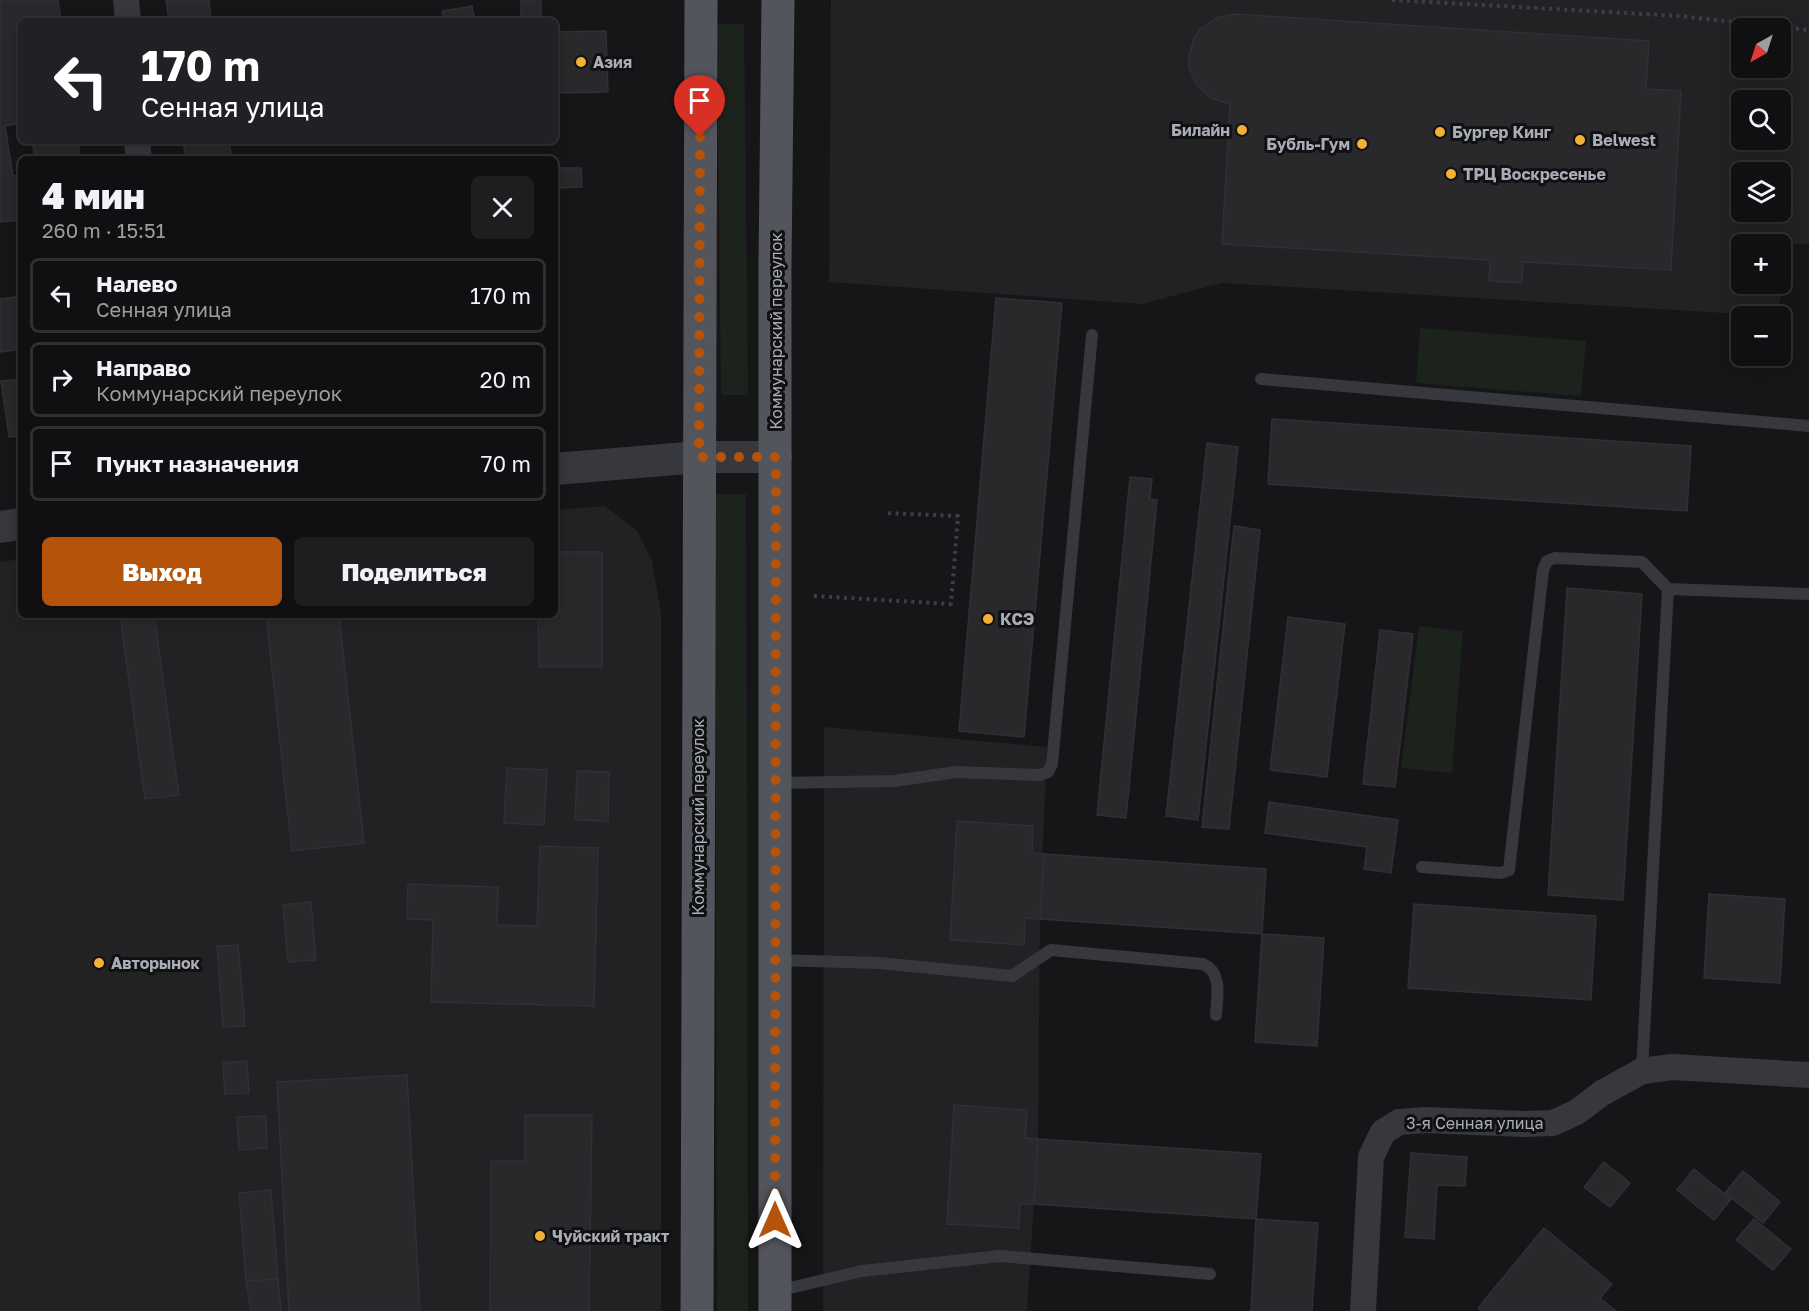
<!DOCTYPE html>
<html lang="ru">
<meta charset="utf-8">
<style>
:root{--surface:#101012;--page:#1e1e20;--text:#f1f3f6;--muted:#9c9d9f;--line:#303032;--accent:#b45309}
body{margin:0;font-family:"Golos Text",sans-serif;background:var(--page);color:var(--text);height:100vh;display:flex;flex-direction:column;font-size:22px;white-space:nowrap}
*{box-sizing:border-box;margin:0}
p{font-size:20px;color:var(--muted)}
.icon{flex:none;width:33px;height:33px;fill:none;stroke:currentColor;stroke-width:2;stroke-linecap:round;stroke-linejoin:round}
.map{position:relative;flex:1;overflow:hidden}
.sheet{position:absolute;left:18px;top:156px;width:540px;height:462px;display:flex;flex-direction:column;background:var(--surface);border-radius:9px;box-shadow:0 3px 15px #0003,0 0 0 2px var(--line)}
.sheet>*{flex:none}
.hud{position:absolute;left:18px;top:18px;width:540px;height:126px;border-radius:9px;box-shadow:0 3px 15px #0003,0 0 0 2px var(--line);background:#202124;color:#fff;overflow:hidden}
.needle{width:39px;rotate:219deg}
.tools{position:absolute;left:1731px;top:18px;display:grid;gap:12px}
.tools a{display:grid;place-items:center;width:60px;height:60px;border-radius:9px;background:var(--surface);box-shadow:0 3px 15px #0003,0 0 0 2px var(--line);font-size:30px}
.pin{position:absolute;display:grid;place-items:center;width:51px;height:51px;color:#fff;margin:-62px -26px;border-radius:50% 50% 50% 0;rotate:-45deg;box-shadow:0 0 6px #0007}
.pin .icon{rotate:45deg}
.me{position:absolute;width:66px;margin:-33px;rotate:0deg;stroke-linejoin:round;filter:drop-shadow(0 0 4px #0008)}
.turn{display:flex;align-items:center;gap:21px;height:126px;padding:0 24px;font-size:27px}
.turn .icon{width:78px;height:78px;stroke-width:2.5}
.turn b{display:block;font-size:42px;line-height:51px}
.round{display:grid;place-items:center;flex:none;width:63px;height:63px;border-radius:9px;background:var(--page)}
.headline{display:flex;align-items:center;justify-content:space-between;height:102px;padding:0 24px}
h1{font-size:36px;font-weight:800;line-height:45px}
.cta{display:flex;gap:12px;margin-top:auto;padding:12px 24px}
.cta a{flex:1;height:69px;border-radius:9px;background:var(--accent);color:#fff;font-size:24px;font-weight:800;line-height:69px;text-align:center}
.cta a+a{background:var(--page);color:var(--text)}
ul{padding:0;list-style:none}
li{display:flex;align-items:center;gap:18px;height:75px;margin:0 12px 9px;padding:0 12px;border:3px solid var(--line);border-radius:9px}
li div{flex:1}
li b{display:block;font-size:22px}
li em{font-style:normal}
.map>svg:first-child{display:block}
.built{fill:#222225;fill-rule:evenodd}
.green{fill:#1c231d}
.building{fill:#29292c;stroke:#303034;stroke-width:1.5}
.lines{fill:none;stroke-linecap:round;stroke-linejoin:round}
.path{stroke:#3d3f44;stroke-width:4;stroke-dasharray:3 4.5;stroke-linecap:butt}
.service{stroke:#37383d;stroke-width:12}
.minor{stroke:#37383d;stroke-width:26}
.tertiary{stroke:#37383d;stroke-width:32}
.primary{stroke:#53555c;stroke-width:33}
.route{stroke:#b45309;stroke-width:10;stroke-dasharray:0 18}
.poi-dot{fill:#f2b134;stroke:#111113;stroke-width:2}
.labels{text-anchor:middle;dominant-baseline:central;stroke-width:6;stroke-linejoin:round;paint-order:stroke}
.poi-label{font-size:16px;font-weight:bold;fill:#a8adb8;stroke:#111113;text-anchor:start}
.street-label{font-size:16px;fill:#a8adb8;stroke:#111113}
</style>
<div class="map">
<svg width="1809" height="1311" viewBox="0 0 1809 1311">
<rect width="100%" height="100%" fill="#161618"/>
<path class="built" d="M 831,0 L 1809,0 L 1809,244 L 1793,244 L 1776,316 L 1222,283 L 1142,304 L 829,282 ZM 1742,28 L 1780,28 L 1780,68 L 1742,68 ZM 1742,100 L 1780,100 L 1780,140 L 1742,140 ZM 1742,172 L 1780,172 L 1780,212 L 1742,212 ZM 1742,244 L 1780,244 L 1780,284 L 1742,284 Z
M 605,506 L 637,531 L 652,561 L 661,613 L 661,1311 L 0,1311 L 0,562 L 21,559 L 21,615 L 555,615 L 555,510 Z
M 824,727 L 1047,747 L 1040,919 L 1038,1139 L 1027,1311 L 823,1311 Z"/>
<path class="green" d="M 717,24 L 744,24 L 748,395 L 721,395 Z
M 1420,328 L 1586,341 L 1581,396 L 1416,383 Z
M 715,494 L 746,494 L 748,1311 L 717,1311 Z
M 1419,626 L 1463,631 L 1452,773 L 1401,768 Z"/>
<path class="building" d="M 0,0 L 58,0 L 61,21 L 21,21 L 21,123 L 5,126 L 13,176 L 21,175 L 21,220 L 0,222 Z
M 166,0 L 209,0 L 211,21 L 169,21 Z
M 521,0 L 541,0 L 541,21 L 521,21 Z
M 472,6 L 475,21 L 444,21 L 442,11 Z
M 1235,14 L 1649,41 L 1646,89 L 1681,91 L 1671,270 L 1523,262 L 1522,283 L 1489,281 L 1490,260 L 1222,244 L 1230,104 L 1211,98 L 1197,85 L 1189,67 L 1189,56 L 1194,38 L 1200,29 L 1216,18 Z
M 606,31 L 608,92 L 555,93 L 555,32 Z
M 32,141 L 78,141 L 80,159 L 35,159 Z
M 183,141 L 229,141 L 232,159 L 186,159 Z
M 555,168 L 581,168 L 582,187 L 555,188 Z
M 21,296 L 21,349 L 0,352 L 0,299 Z
M 996,298 L 1062,303 L 1024,737 L 959,731 Z
M 21,379 L 21,436 L 9,437 L 1,381 Z
M 1272,419 L 1691,446 L 1687,511 L 1268,484 Z
M 1207,443 L 1238,447 L 1198,820 L 1166,816 Z
M 1130,477 L 1152,479 L 1150,499 L 1157,500 L 1126,818 L 1097,815 Z
M 1234,526 L 1260,530 L 1229,829 L 1202,827 Z
M 555,552 L 602,552 L 602,667 L 539,667 L 538,615 L 555,615 Z
M 1567,588 L 1642,594 L 1623,900 L 1548,895 Z
M 120,615 L 154,615 L 179,795 L 145,799 Z
M 266,615 L 339,615 L 364,843 L 292,851 Z
M 1288,617 L 1345,624 L 1327,777 L 1270,770 Z
M 1380,630 L 1413,634 L 1395,787 L 1363,784 Z
M 507,768 L 547,770 L 544,825 L 504,823 Z
M 577,771 L 609,772 L 608,821 L 575,820 Z
M 1269,802 L 1398,820 L 1391,873 L 1364,869 L 1367,847 L 1265,833 Z
M 957,821 L 1033,826 L 1032,853 L 1044,854 L 1040,919 L 1025,918 L 1024,945 L 950,940 Z
M 540,846 L 598,848 L 594,1006 L 431,1002 L 433,920 L 407,919 L 408,884 L 498,887 L 497,925 L 537,926 Z
M 1044,854 L 1266,869 L 1262,934 L 1040,919 Z
M 1709,894 L 1785,899 L 1780,983 L 1704,978 Z
M 311,902 L 316,960 L 288,962 L 283,905 Z
M 1414,904 L 1596,916 L 1591,1000 L 1408,988 Z
M 1262,934 L 1324,938 L 1317,1046 L 1255,1042 Z
M 238,945 L 245,1026 L 223,1027 L 217,946 Z
M 247,1061 L 249,1093 L 225,1094 L 223,1063 Z
M 407,1075 L 420,1311 L 289,1311 L 277,1082 Z
M 954,1105 L 1027,1110 L 1025,1138 L 1038,1139 L 1034,1204 L 1020,1204 L 1019,1228 L 947,1224 Z
M 525,1115 L 592,1115 L 589,1311 L 490,1311 L 491,1161 L 525,1161 Z
M 266,1116 L 267,1148 L 239,1150 L 237,1117 Z
M 1038,1139 L 1261,1154 L 1256,1219 L 1034,1204 Z
M 1411,1153 L 1467,1157 L 1465,1186 L 1437,1185 L 1434,1239 L 1405,1237 Z
M 1604,1162 L 1630,1183 L 1610,1207 L 1584,1187 Z
M 1694,1169 L 1731,1199 L 1714,1220 L 1677,1190 Z
M 1743,1171 L 1780,1202 L 1763,1223 L 1725,1193 Z
M 271,1190 L 278,1279 L 246,1281 L 239,1193 Z
M 1256,1219 L 1318,1223 L 1312,1311 L 1251,1311 Z
M 1754,1219 L 1791,1249 L 1773,1270 L 1736,1240 Z
M 1544,1228 L 1612,1284 L 1600,1298 L 1616,1311 L 1481,1311 L 1478,1308 Z
M 278,1279 L 281,1311 L 251,1311 L 246,1281 Z"/>
<g class="lines">
<path class="path" d="M 1392,0 L 1679,16 L 1809,30
M 814,596 L 951,604 L 958,516 L 885,513"/>
<path class="service" d="M 1261,379 L 1809,426
M 777,783 L 894,781 L 956,772 L 1040,775 L 1048,772 L 1052,764 L 1092,335
M 1422,867 L 1501,873 L 1509,870 L 1543,570 L 1547,561 L 1555,558 L 1642,562 L 1668,589
M 776,960 L 879,963 L 1012,976 L 1051,950 L 1203,964 C 1223,973 1217,996 1216,1015
M 1642,1071 L 1668,589 L 1809,594
M 777,1291 L 862,1271 L 1000,1256 L 1210,1274"/>
<path class="minor" d="M 126,0 L 128,21
M 137,141 L 139,159
M 1363,1311 L 1371,1157 L 1383,1132 L 1399,1122 L 1424,1120 L 1524,1124 L 1553,1123 L 1577,1112 L 1602,1093 L 1642,1071 L 1672,1067 L 1809,1075"/>
<path class="tertiary" d="M 555,469 L 699,457 L 776,457
M 0,527 L 21,524"/>
<path class="primary" d="M 697,1311 L 701,0
M 775,1311 L 775,264 L 778,0"/>
</g>
<g class="lines">
<path class="route" d="M 700,137 L 699,457 L 776,457 L 775,1220"/>
</g>
<g class="poi-dot">
<circle cx="581" cy="62" r="6"/>
<circle cx="1242" cy="130" r="6"/>
<circle cx="1440" cy="132" r="6"/>
<circle cx="1580" cy="140" r="6"/>
<circle cx="1362" cy="144" r="6"/>
<circle cx="1451" cy="174" r="6"/>
<circle cx="988" cy="619" r="6"/>
<circle cx="99" cy="963" r="6"/>
<circle cx="540" cy="1236" r="6"/>
</g>
<g class="labels">
<g class="poi-label">
<text x="593" y="62">Азия</text>
<text x="1230" y="130" text-anchor="end">Билайн</text>
<text x="1452" y="132">Бургер Кинг</text>
<text x="1592" y="140">Belwest</text>
<text x="1350" y="144" text-anchor="end">Бубль-Гум</text>
<text x="1463" y="174">ТРЦ Воскресенье</text>
<text x="1000" y="619">КСЭ</text>
<text x="111" y="963">Авторынок</text>
<text x="552" y="1236">Чуйский тракт</text>
</g>
<g class="street-label">
<text transform="translate(776 331) rotate(-90)">Коммунарский переулок</text>
<text transform="translate(698 817) rotate(-90)">Коммунарский переулок</text>
<text x="1475" y="1123">3-я Сенная улица</text>
</g>
</g>
</svg>
<div class="tools">
<a><svg class="needle" viewBox="-14 -14 28 28"><path d="M0-13l5 13h-10z" fill="#e53935"/><path d="M0 13l5-13h-10z" fill="#9c9d9f"/></svg></a>
<a><svg class="icon" aria-label="search" viewBox="0 0 24 24"><circle cx="10" cy="10" r="6"/><path d="M15 15l6 6"/></svg></a>
<a><svg class="icon" aria-label="layers" viewBox="0 0 24 24"><path d="M12 4l9 5-9 5-9-5zM3 14l9 5 9-5"/></svg></a>
<a>+</a>
<a>−</a>
</div>
<div class="pin" style="left:700px;top:137px;background:#d93025"><svg class="icon" aria-label="arrive" viewBox="0 0 24 24"><path d="M6 21V4h12l-3 4 3 4H6"/></svg></div>
<svg class="me" style="left:775px;top:1220px" viewBox="-20 -20 40 40"><path d="M0-17L14 15 0 8-14 15z" fill="#b45309" stroke="#fff" stroke-width="4"/></svg>
<div class="hud">
<div class="turn"><svg class="icon" aria-label="left" viewBox="0 0 24 24"><path d="M17 20v-9H6M10 6l-5 5 5 5"/></svg><div><b>170 m</b>Сенная улица</div></div>
</div>
<section class="sheet">
<div class="headline"><div><h1>4 мин</h1><p>260 m · 15:51</p></div><a class="round"><svg class="icon" aria-label="close" viewBox="0 0 24 24"><path d="M6 6l12 12M18 6L6 18"/></svg></a></div>
<ul>
<li><svg class="icon" aria-label="left" viewBox="0 0 24 24"><path d="M17 20v-9H6M10 6l-5 5 5 5"/></svg><div><b>Налево</b><p>Сенная улица</p></div><em>170 m</em></li>
<li><svg class="icon" aria-label="right" viewBox="0 0 24 24"><path d="M7 20v-9h11M14 6l5 5-5 5"/></svg><div><b>Направо</b><p>Коммунарский переулок</p></div><em>20 m</em></li>
<li><svg class="icon" aria-label="arrive" viewBox="0 0 24 24"><path d="M6 21V4h12l-3 4 3 4H6"/></svg><div><b>Пункт назначения</b></div><em>70 m</em></li>
</ul>
<div class="cta"><a>Выход</a><a>Поделиться</a></div>
</section>
</div>
